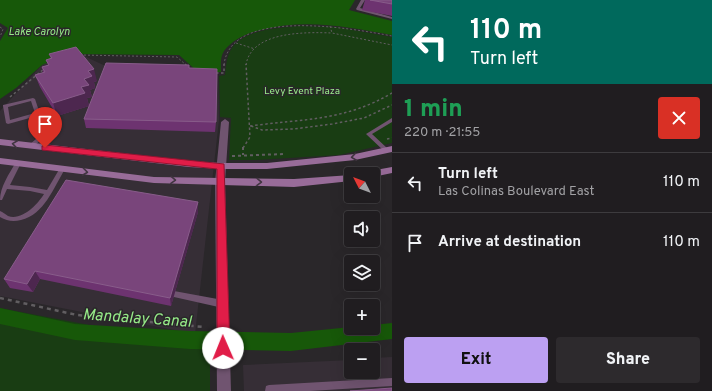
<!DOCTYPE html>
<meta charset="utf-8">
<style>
:root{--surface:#201d20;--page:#2d2a2d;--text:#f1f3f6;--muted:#a2a2a5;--line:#3d3b3e;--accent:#bca0f2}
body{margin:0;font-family:Overpass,sans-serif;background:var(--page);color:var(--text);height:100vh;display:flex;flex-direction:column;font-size:15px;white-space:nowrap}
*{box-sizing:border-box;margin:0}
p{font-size:13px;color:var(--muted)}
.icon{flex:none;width:22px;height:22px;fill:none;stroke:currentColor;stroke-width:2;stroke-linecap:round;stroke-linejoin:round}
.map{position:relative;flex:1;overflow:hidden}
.drawer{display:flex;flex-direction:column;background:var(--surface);width:320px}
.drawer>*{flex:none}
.top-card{background:#00695c;color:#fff;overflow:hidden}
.needle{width:26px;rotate:312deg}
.controls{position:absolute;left:344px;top:167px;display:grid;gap:8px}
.controls a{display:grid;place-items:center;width:36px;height:36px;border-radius:4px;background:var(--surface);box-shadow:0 4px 16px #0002,0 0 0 1px var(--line);font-size:20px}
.pin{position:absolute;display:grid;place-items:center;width:34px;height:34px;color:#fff;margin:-41px -17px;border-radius:50% 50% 50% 0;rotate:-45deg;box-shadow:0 0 4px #0007}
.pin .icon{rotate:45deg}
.me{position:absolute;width:44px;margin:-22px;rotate:359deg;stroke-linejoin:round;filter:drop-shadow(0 0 3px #0008)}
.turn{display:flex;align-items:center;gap:14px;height:84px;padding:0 12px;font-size:18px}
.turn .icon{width:52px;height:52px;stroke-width:2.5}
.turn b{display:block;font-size:28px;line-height:34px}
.round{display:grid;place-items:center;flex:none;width:42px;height:42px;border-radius:4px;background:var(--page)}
.headline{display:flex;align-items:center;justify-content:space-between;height:68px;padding:0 12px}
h1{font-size:24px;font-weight:800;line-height:30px;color:#1e9e55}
.action{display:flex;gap:8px;margin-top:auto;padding:8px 12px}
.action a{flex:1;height:46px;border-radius:4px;background:var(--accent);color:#111;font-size:16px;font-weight:800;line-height:46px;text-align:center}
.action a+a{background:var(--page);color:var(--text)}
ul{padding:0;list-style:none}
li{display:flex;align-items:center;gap:12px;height:60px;padding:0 12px;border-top:1px solid var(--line)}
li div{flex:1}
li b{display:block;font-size:15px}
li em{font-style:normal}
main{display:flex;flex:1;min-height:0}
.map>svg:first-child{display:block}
.built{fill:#362e36}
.green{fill:#193d13}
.water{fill:#175809}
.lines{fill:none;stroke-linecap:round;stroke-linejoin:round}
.canal{fill:#175809;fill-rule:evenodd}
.path-far3{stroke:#615e61;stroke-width:1;stroke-dasharray:2 2;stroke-linecap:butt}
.path-far2{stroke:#615e61;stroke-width:1.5;stroke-dasharray:2.5 2.5;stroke-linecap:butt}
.path-far1{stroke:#615e61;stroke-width:2;stroke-dasharray:3 3;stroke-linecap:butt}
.path{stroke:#615e61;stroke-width:2.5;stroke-dasharray:4 4;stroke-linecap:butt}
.service{fill:#705470;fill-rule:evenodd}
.minor{fill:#705470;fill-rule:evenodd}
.secondary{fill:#986c99;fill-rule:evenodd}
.wall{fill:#6d3370}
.shaded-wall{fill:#4d274f}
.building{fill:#79457b;stroke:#885c8a}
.oneway{stroke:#403540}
.route{fill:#e11d48;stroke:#92132f}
.labels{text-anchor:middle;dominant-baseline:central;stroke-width:3;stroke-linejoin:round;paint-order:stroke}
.far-park-label{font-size:10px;fill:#9aee8b;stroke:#2a272a}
.far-water-label{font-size:11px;font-style:italic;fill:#96ea88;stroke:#2a272a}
.near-water-label{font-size:16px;font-style:italic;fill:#96ea88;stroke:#2a272a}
</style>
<main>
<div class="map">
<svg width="392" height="391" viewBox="0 0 392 391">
<rect width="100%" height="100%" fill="#2a272a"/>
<path class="built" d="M 50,56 L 84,56 L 112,69 L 218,73 L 219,120 L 195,334 L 0,296 L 0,111 Z
M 392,357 L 392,391 L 244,391 L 243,365 L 351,360 L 351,372 L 373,372 L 373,358 Z"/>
<path class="green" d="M 299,26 L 336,27 L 392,37 L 392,143 L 339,155 L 256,160 L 229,160 L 231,118 L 220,117 L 219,76 L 225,75 C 226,65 227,53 234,45 C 249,29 279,28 299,26 Z
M 0,308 L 210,348 L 210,391 L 0,391 Z"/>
<path class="water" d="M 0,0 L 355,0 L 349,10 L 392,21 L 392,35 C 348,27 305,18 261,30 C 247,33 233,39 224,51 C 220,57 221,65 221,72 L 199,73 L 179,55 L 67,54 L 42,65 L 16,88 L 0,99 L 0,41 L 8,28 L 0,23 Z"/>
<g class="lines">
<path class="canal" d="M 0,308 L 75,324 L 190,331 L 291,333 L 351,327 L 373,328 L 373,325 L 392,323 L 392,339 L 291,351 L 190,349 L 75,340 L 0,324 Z"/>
<path class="path-far3" d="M 330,26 L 332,33 L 392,45
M 0,27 L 3,29 L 0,37
M 236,43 L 255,49
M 80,55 L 177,57 L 186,65
M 48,65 L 50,64
M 224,65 C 230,6 355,29 392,36
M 246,65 C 251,31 306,32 332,33"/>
<path class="path-far2" d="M 185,64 L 188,67
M 216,73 L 224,73 L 224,64
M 10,97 L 50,64
M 250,126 C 302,119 345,121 392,93
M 251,126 L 262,130 L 294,129 L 332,124 L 364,118 L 392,105
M 387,139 L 392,138
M 243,148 L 250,137 L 246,64"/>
<path class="path-far1" d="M 243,147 L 243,155
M 232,156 L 284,154"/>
<path class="path" d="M 0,298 L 77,315 L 204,327"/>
<path class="service" d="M 361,0 L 365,0 L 360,8 L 392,17 L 392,19 L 357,10 L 356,9 Z
M 33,98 L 35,99 L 40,114 L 49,128 L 40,141 L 31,148 L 29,147 L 28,146 L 29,145 L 36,139 L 43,128 L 37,116 L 8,124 L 6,123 L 3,106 L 3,105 ZM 31,101 L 35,113 L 10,120 L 8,107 Z
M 392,118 L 392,122 L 372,134 L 388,149 L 389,150 L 386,152 L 384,151 L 366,134 Z
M 18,161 L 21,163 L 10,185 L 30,187 L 47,190 L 60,168 L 62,167 L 65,169 C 54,187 44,215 21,220 C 13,222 7,221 0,217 L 0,211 C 3,212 5,214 8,216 C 22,221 38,204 44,194 L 30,191 L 7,189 L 2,200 L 0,200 C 0,187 9,174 16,162 Z
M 174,291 L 223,300 L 226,302 L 227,304 L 226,306 L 223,308 L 174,297 L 171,296 L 170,294 L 171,292 Z
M 392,378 L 392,386 L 310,391 L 265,391 L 266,386 L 269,385 Z"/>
<path class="minor" d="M 225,119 L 229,122 L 225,182 L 231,391 L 217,391 L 215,182 L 221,122 Z"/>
<path class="secondary" d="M 0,139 L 189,161 L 221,163 L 267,163 L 355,154 L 392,146 L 392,152 L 355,160 L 267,169 L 221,169 L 189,167 L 0,145 Z
M 0,158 L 154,177 L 294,179 L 351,175 L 351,181 L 294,187 L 154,183 L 0,164 Z
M 392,167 L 392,173 L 373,177 L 373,174 L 365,174 L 370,171 Z"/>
</g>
<path class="wall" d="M 365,0 L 392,0 L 392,16 L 362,10 Z
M 49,54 L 97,81 L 94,82 L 95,88 L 90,90 L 92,97 L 87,98 L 89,106 L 57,116 L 40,87 L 35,75 L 43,73 L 42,67 L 48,65 L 46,60 L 51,59 Z
M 189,65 L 189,68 L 216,122 L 215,132 L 86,128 L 84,119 Z
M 198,202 L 198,212 L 171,306 L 40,279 L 33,292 L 10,288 L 4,279 Z"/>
<path class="shaded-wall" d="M 94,69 L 97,81 L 94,82 L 95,88 L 90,90 L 92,97 L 87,98 L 89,106 L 57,116 L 53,103 L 81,87 L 88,71 Z
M 198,202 L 198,212 L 171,306 L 170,298 Z
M 35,271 L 40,279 L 33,292 L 27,284 Z"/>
<path class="building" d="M 370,0 L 392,0 L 392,4 Z
M 76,47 L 94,69 L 88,71 L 92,76 L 84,79 L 89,85 L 81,87 L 85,93 L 53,103 L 35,75 L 45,72 L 42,67 L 49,65 L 46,60 L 52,58 L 49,54 Z
M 106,63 L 189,65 L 189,68 L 217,69 L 216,122 L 84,119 Z
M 66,180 L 198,202 L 170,298 L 35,271 L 27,284 L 4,279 Z
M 392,388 L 392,391 L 350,391 Z"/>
<defs><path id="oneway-chevron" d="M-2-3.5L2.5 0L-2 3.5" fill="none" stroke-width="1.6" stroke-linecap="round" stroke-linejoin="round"/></defs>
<g class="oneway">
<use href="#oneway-chevron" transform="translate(15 144) rotate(-172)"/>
<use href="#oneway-chevron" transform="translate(354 157) rotate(172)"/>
<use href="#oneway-chevron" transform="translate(85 172) rotate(7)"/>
<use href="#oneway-chevron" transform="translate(173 180) rotate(2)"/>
<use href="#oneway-chevron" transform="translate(259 182) rotate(1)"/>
</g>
<path class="route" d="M 45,145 L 224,164 L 230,348 L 228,353 L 223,355 L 219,353 L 217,348 L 217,169 L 42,150 L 42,146 Z"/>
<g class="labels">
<g class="far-park-label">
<text x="302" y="91">Levy Event Plaza</text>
</g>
<g class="far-water-label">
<text x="39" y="32">Lake Carolyn</text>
</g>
<g class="near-water-label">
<text transform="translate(137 319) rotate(4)">Mandalay Canal</text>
</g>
</g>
</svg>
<div class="controls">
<a><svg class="needle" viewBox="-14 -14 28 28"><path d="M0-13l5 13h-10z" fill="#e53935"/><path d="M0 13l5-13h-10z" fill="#a2a2a5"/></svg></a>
<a><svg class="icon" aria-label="sound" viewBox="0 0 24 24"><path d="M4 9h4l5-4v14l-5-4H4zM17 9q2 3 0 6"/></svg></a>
<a><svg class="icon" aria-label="layers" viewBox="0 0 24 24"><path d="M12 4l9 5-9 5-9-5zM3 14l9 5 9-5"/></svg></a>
<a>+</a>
<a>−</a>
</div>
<div class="pin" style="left:45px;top:148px;background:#d93025"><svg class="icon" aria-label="arrive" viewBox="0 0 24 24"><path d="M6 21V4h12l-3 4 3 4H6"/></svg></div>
<svg class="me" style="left:223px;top:348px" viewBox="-20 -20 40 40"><circle r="19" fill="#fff"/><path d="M0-13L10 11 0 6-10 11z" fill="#e11d48"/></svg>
</div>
<section class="drawer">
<div class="top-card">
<div class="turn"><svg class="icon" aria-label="left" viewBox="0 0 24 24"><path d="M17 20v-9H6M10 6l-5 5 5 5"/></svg><div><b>110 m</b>Turn left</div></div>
</div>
<div class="headline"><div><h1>1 min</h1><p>220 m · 21:55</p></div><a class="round" style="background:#d93025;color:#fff"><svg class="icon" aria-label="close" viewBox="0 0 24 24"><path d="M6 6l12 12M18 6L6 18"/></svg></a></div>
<ul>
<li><svg class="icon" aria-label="left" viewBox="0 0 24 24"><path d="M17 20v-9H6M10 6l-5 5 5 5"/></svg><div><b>Turn left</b><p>Las Colinas Boulevard East</p></div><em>110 m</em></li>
<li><svg class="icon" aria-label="arrive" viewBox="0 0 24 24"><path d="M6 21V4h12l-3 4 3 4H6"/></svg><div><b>Arrive at destination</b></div><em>110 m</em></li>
</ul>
<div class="action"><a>Exit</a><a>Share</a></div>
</section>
</main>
